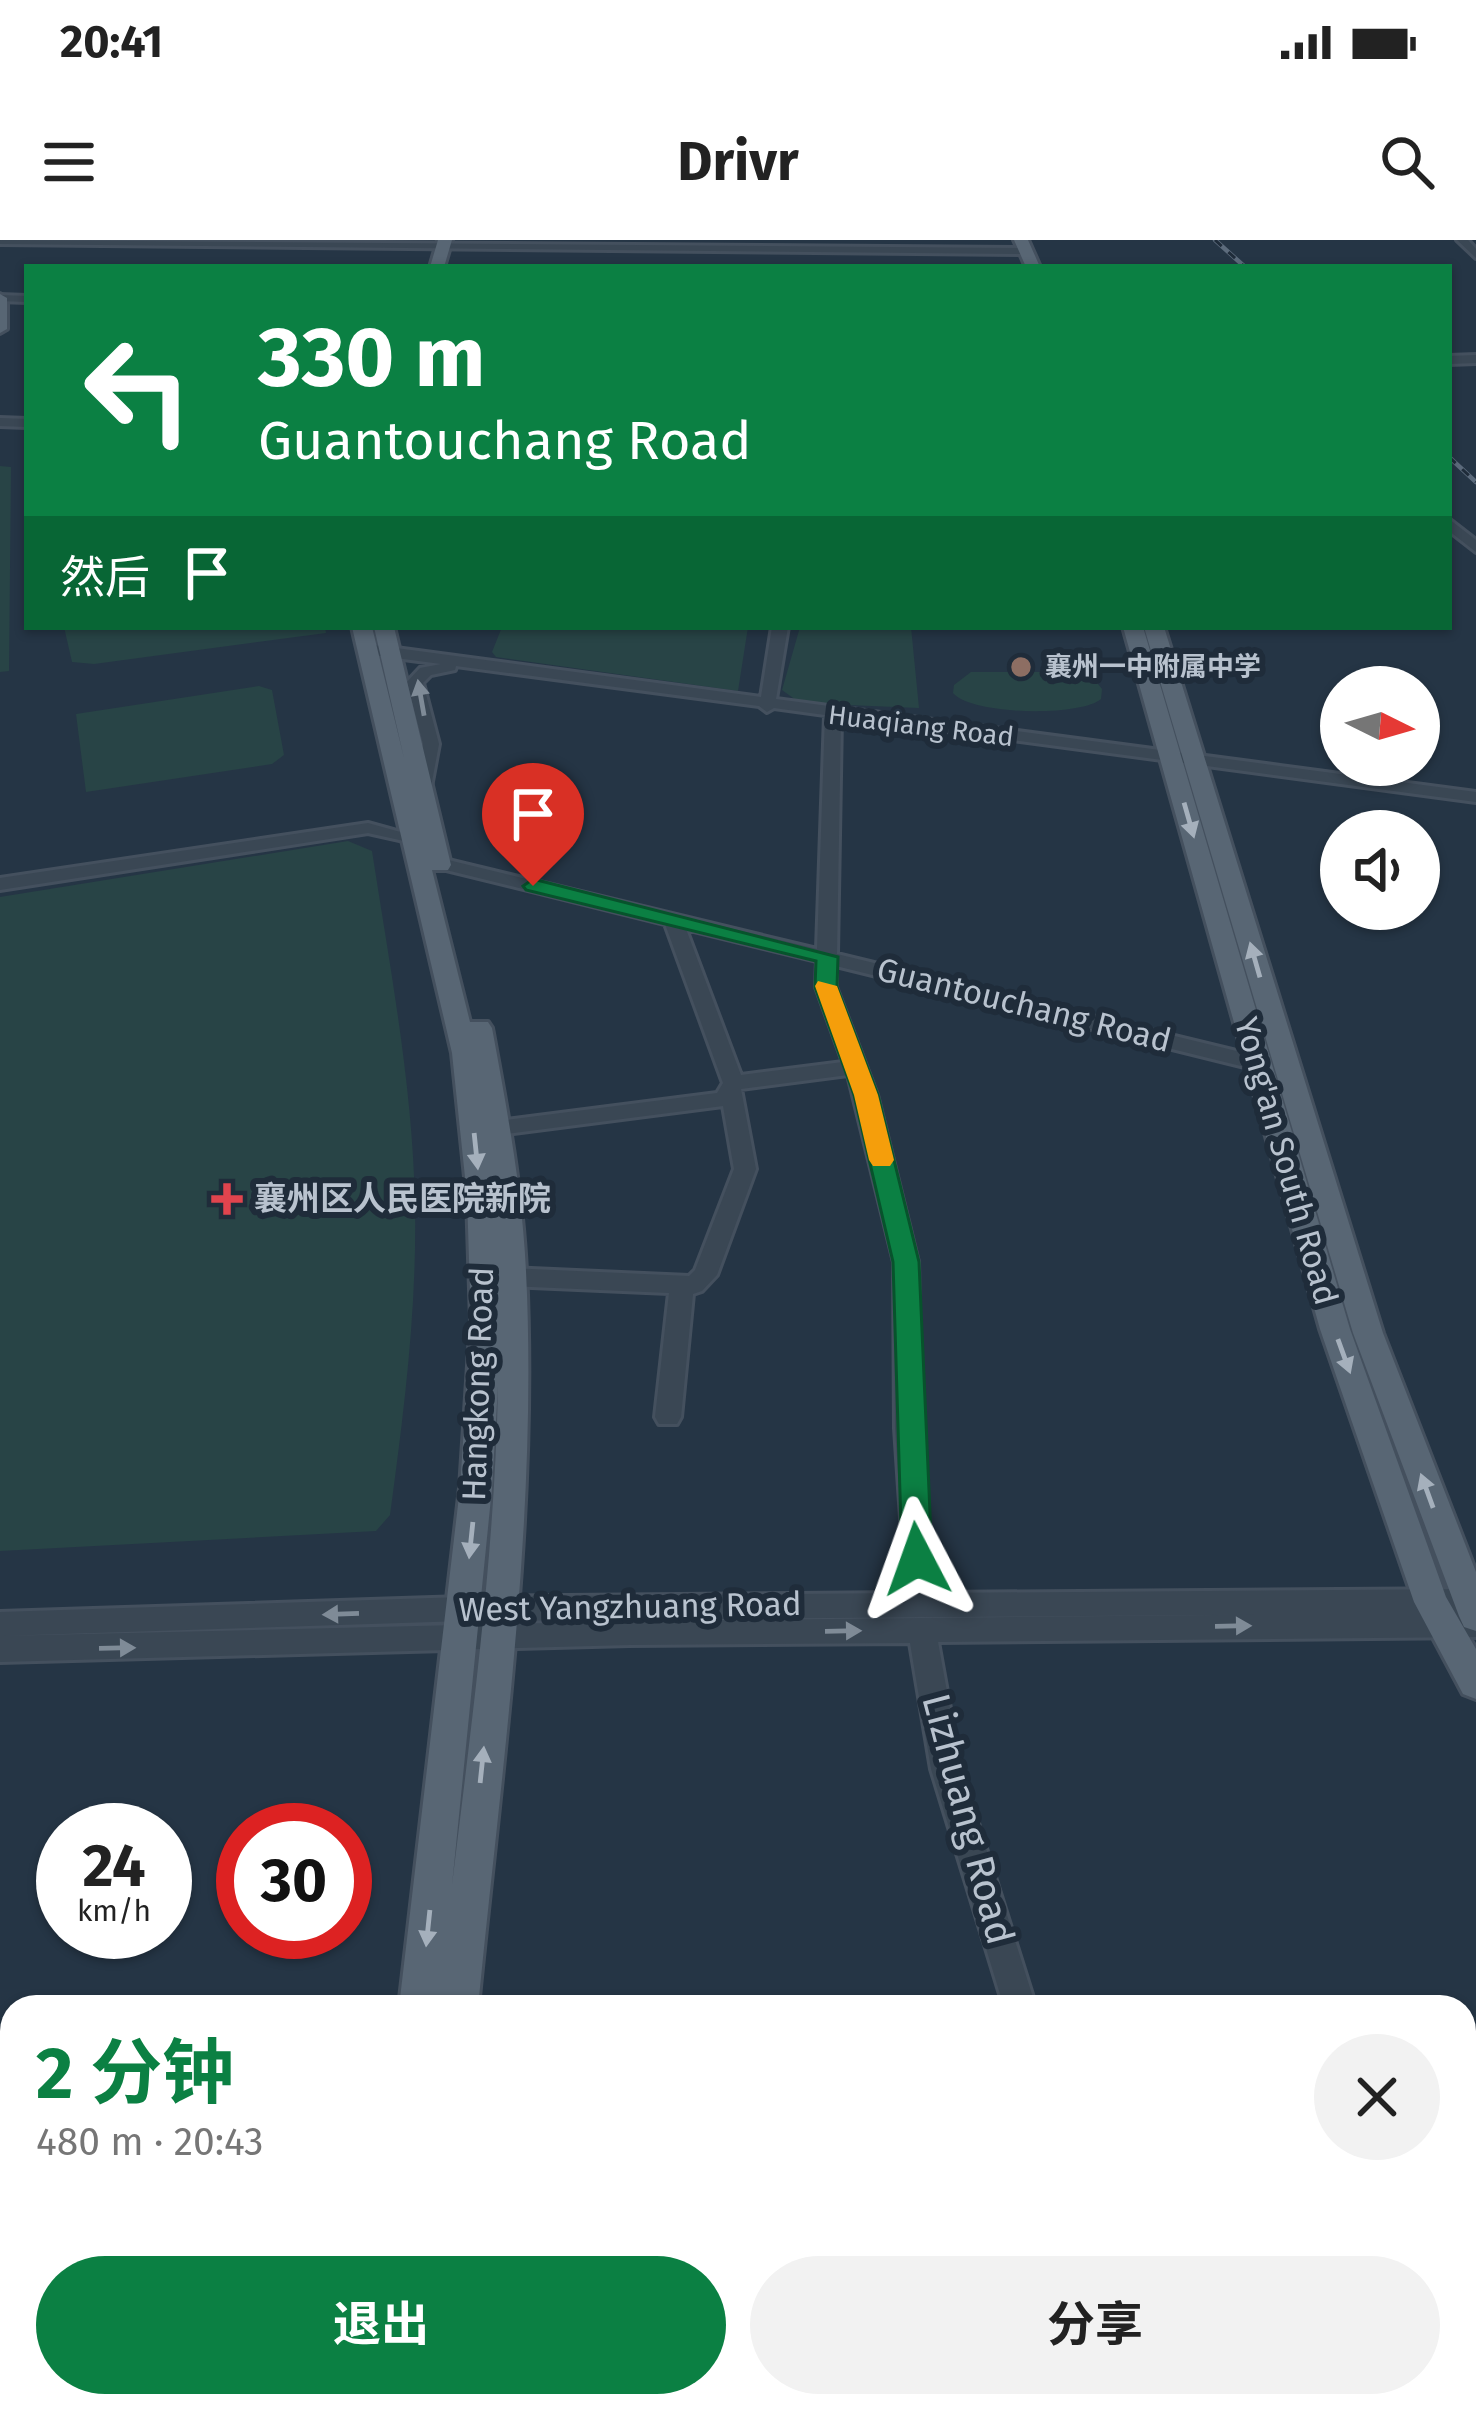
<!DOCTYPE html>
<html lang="zh">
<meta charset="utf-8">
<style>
:root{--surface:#fff;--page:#f2f2f2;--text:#222;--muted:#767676;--accent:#0b8043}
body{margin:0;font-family:"Fira Sans","Noto Sans SC",sans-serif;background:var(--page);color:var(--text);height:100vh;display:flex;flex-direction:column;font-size:45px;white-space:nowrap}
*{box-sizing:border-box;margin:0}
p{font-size:39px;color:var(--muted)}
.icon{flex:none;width:66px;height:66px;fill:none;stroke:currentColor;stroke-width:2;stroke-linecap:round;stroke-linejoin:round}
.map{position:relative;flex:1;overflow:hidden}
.details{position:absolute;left:0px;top:1755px;width:1476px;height:423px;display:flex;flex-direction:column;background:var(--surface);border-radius:36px 36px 0 0;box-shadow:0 3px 9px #0004}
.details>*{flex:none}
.top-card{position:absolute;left:24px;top:24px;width:1428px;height:366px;border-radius:0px;box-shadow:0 3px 9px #0004;background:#0b8043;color:#fff;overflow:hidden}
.needle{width:78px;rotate:95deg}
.controls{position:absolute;left:1320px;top:426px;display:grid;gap:24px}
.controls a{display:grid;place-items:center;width:120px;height:120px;border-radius:50%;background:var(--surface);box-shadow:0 3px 9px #0004;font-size:60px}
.speed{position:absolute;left:36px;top:1563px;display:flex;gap:24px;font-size:60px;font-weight:700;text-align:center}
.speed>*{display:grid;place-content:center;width:156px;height:156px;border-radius:50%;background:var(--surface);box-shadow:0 3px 9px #0004;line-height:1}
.speed small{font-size:30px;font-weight:400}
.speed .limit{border:18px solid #d22;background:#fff;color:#111}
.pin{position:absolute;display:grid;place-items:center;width:102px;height:102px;color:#fff;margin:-123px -51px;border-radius:50% 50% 50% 0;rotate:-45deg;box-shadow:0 0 12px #0007}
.pin .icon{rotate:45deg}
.me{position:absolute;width:132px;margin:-66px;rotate:356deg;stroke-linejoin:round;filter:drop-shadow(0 0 9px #0008)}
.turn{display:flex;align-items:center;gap:42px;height:252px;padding:0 36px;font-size:54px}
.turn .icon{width:156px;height:156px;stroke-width:2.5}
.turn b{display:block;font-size:84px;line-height:102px}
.then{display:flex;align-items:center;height:114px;padding:0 36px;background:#0003;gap:24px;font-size:45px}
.round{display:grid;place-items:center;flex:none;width:126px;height:126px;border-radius:63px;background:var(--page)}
.summary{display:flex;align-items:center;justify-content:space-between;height:204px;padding:0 36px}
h1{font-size:72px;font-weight:700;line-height:90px;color:var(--accent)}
.cta{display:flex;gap:24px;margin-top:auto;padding:24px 36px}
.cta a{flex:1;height:138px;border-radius:72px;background:var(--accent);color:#fff;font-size:48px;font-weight:700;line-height:138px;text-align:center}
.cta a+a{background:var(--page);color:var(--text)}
.status{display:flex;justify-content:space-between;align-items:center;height:84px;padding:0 60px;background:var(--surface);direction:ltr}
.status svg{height:33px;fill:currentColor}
header{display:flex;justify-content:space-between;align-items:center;height:156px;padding:0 36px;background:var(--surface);font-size:54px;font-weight:700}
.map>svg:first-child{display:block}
.green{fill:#284446}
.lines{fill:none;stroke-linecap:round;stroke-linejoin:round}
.minor-casing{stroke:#44505e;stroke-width:6}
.major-casing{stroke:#44505e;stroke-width:6}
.minor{fill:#3a4754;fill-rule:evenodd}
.major{fill:#586674;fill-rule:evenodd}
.rail-casing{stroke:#5c6b7c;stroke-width:4.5}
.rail{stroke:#1f2c3a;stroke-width:3;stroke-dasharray:9;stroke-linecap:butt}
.oneway{fill:#7f8b97}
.oneway2{fill:#a5b0bc}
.route{fill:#0b8043;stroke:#07532c;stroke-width:3}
.slow{fill:#f59e0b}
.education-dot{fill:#8d6e63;stroke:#1f2c3a;stroke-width:4.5}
.health-dot{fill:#e0444e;stroke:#1f2c3a;stroke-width:4.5}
.labels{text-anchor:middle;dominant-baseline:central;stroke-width:12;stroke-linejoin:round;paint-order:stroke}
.far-poi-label{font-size:27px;font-weight:bold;fill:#b8c2ce;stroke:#1f2c3a;text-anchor:start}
.far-street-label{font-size:27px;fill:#b8c2ce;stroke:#1f2c3a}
.street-label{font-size:33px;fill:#b8c2ce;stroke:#1f2c3a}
.poi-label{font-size:33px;font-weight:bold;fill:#b8c2ce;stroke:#1f2c3a;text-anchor:start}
.near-street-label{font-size:39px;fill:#b8c2ce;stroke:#1f2c3a}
</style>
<div class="status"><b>20:41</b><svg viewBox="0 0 49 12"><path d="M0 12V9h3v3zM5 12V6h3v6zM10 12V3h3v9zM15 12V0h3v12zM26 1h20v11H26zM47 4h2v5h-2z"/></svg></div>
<header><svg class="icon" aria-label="menu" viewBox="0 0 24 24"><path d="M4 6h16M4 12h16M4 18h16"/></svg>Drivr<svg class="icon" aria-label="search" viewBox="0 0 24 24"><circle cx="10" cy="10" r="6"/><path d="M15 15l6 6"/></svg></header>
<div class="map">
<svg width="1476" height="2176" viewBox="0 0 1476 2176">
<rect width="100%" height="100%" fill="#253545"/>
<path class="green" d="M 0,226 L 11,227 L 9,431 L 0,432 Z
M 64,387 L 325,387 L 326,393 L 94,424 L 72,422 Z
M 502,387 L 748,387 L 738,451 L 496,417 L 492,412 Z
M 800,387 L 911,387 L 919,468 L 800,463 L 782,450 Z
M 971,432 L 1069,432 L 1094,439 L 1102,449 L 1101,459 C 1080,477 971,475 953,453 L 954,445 Z
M 259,446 L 272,450 L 284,515 L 272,524 L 86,552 L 76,474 Z
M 348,601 L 372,611 C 390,728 413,847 415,965 C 417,1070 404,1172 390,1275 L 376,1291 L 0,1311 L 0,657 Z
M 0,1807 L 12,1807 L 12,2166 L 117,2166 L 115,2176 L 0,2176 Z"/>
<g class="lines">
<defs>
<path id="minor" d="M 0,0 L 1027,8 L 1032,11 L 1027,14 L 0,4 Z
M 1457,0 L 1468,0 L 1476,9 L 1476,18 Z
M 0,55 L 27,56 L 27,62 L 0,61 Z
M 1476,115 L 1476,123 L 1449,124 L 1449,116 Z
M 0,178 L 27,179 L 27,187 L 0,186 Z
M 1449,279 L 1476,300 L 1476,312 L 1449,291 Z
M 772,387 L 788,387 L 776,459 L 1476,552 L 1476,562 L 841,477 L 837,714 L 1257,816 L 1267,823 L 1257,830 L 836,726 L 836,747 L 877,855 L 918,1022 L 921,1188 L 933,1353 L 1476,1349 L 1476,1397 L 938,1402 L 961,1529 L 1036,1767 L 1004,1767 L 931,1529 L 910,1403 L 630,1405 L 0,1422 L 0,1396 L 630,1381 L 1323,1374 L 463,1381 L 0,1396 L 0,1372 L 463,1357 L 906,1353 L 895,1188 L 894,1022 L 848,835 L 741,849 L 756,929 L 717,1035 L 702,1051 L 693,1054 L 681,1177 L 677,1184 L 659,1184 L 655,1177 L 669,1053 L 509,1046 L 497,1037 L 509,1028 L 689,1036 L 695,1030 L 734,929 L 723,866 L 498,895 L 487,888 L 498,881 L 717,853 L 723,843 L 665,684 L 434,627 L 431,623 L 440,618 L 817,709 L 825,475 L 774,468 L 767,472 L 759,466 L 456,426 L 455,430 L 431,435 L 423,443 L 439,504 L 431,547 L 422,552 L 413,547 L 423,504 L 407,442 L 420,428 L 441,424 L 366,414 L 358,409 L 366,404 L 761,457 ZM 686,689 L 817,721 L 816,747 L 843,822 L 741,835 Z
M 368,583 L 422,598 L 413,603 L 368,593 L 0,650 L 0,638 Z
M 1134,2166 L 1172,2166 L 1176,2176 L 1138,2176 Z"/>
<path id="major" d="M 438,0 L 452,0 L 444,27 L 430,27 Z
M 1014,0 L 1028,0 L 1040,27 L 1026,27 Z
M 0,54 L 7,58 L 7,89 L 0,93 Z
M 352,387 L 372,387 L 404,518 L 374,387 L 394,387 L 451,625 L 448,630 L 432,630 L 470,782 L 488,782 L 492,788 C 507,869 522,949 526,1031 C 538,1277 502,1523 478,1767 L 399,1767 L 460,1248 L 471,1080 L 467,956 L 452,813 ZM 498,1146 C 495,1313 472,1479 452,1645 L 492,1248 Z
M 1123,387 L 1143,387 L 1350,1089 L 1446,1357 L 1476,1409 L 1476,1459 L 1463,1454 L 1414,1362 L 1320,1089 Z
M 1144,387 L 1164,387 L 1383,1093 L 1476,1332 L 1476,1391 L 1464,1387 L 1459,1376 L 1353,1093 Z
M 353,2166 L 442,2166 L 441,2176 L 352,2176 Z"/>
</defs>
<use href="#minor" class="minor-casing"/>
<use href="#major" class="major-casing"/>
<use href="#minor" class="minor"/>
<use href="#major" class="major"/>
<defs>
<path id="rail" d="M 1215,0 L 1245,27
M 1449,217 L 1476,242"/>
</defs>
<use href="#rail" class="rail-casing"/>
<use href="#rail" class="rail"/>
</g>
<defs><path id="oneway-solid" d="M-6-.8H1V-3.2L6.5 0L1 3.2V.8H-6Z" transform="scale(3)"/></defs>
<g class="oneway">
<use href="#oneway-solid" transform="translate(421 458) rotate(-100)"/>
<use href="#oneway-solid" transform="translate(341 1374) rotate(178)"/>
<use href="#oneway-solid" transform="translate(1233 1386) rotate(-1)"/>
<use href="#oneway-solid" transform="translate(843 1391) rotate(-1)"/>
<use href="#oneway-solid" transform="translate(117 1408) rotate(-1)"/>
</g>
<g class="oneway2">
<use href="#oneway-solid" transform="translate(1189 580) rotate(74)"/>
<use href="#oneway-solid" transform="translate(1255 720) rotate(-106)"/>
<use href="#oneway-solid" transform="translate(476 911) rotate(84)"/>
<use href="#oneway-solid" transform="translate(1344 1116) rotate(70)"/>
<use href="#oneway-solid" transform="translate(1427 1251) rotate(-110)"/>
<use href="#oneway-solid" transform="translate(471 1300) rotate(96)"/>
<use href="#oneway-solid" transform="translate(482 1525) rotate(-84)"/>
<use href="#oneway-solid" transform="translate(428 1688) rotate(96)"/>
</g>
<path class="route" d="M 533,639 L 838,717 L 837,747 L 878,855 L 919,1022 L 932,1319 L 928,1328 L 906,1328 L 902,1319 L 893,1022 L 854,855 L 815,747 L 816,721 L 526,650 L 523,646 Z"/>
<path class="slow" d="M 818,741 L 837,746 L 878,855 L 894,920 L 890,926 L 873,926 L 869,920 L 854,855 L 815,746 Z"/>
<circle class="education-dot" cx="1021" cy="427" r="12"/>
<path class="health-dot" d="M221 941h12v12h12v12h-12v12h-12v-12h-12v-12h12z"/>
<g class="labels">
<g class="far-poi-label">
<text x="1045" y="427">襄州一中附属中学</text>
</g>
<g class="far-street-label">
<text transform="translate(921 486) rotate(7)">Huaqiang Road</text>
</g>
<g class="street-label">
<text transform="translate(1024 765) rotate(14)">Guantouchang Road</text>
<text transform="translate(1286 921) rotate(74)">Yong'an South Road</text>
<text transform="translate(478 1144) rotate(-88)">Hangkong Road</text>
<text transform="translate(630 1367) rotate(-1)">West Yangzhuang Road</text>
</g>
<g class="poi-label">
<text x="254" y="959">襄州区人民医院新院</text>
</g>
<g class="near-street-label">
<text transform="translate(968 1579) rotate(75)">Lizhuang Road</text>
</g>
</g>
</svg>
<div class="controls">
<a><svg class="needle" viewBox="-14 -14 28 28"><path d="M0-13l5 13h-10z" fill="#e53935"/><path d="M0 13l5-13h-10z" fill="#767676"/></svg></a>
<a><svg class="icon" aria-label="sound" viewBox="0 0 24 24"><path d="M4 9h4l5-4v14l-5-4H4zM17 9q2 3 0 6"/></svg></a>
</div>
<div class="speed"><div>24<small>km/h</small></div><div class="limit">30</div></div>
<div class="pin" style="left:533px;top:646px;background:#d93025"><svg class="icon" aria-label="arrive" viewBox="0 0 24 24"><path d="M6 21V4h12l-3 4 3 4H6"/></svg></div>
<svg class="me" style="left:917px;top:1319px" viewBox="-20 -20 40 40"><path d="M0-17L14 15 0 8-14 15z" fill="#0b8043" stroke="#fff" stroke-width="4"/></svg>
<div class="top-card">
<div class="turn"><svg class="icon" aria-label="left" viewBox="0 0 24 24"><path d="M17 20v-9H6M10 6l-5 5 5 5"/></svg><div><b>330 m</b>Guantouchang Road</div></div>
<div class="then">然后<svg class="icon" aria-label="arrive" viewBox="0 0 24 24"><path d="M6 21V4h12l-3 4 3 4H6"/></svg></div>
</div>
<section class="details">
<div class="summary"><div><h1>2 分钟</h1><p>480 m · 20:43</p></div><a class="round"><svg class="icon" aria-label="close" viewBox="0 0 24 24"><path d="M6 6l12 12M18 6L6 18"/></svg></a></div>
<div class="cta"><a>退出</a><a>分享</a></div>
</section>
</div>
